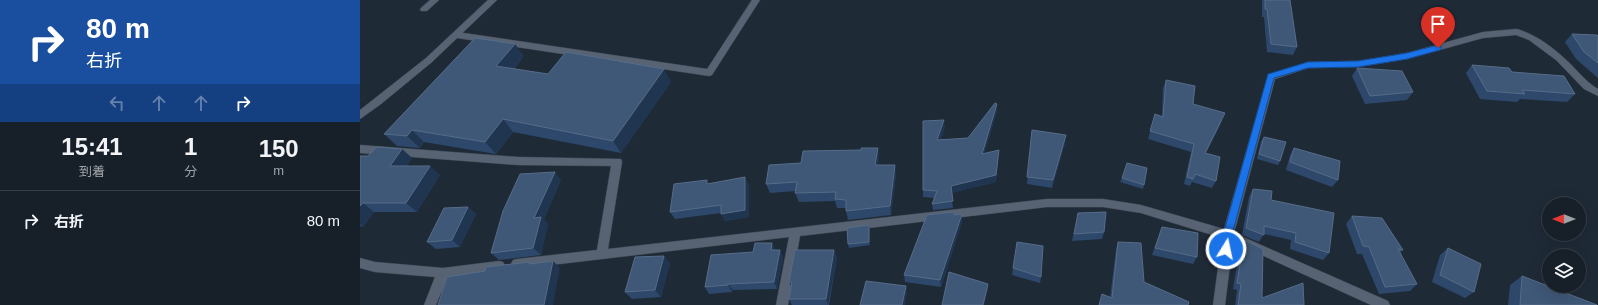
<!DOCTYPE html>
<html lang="ja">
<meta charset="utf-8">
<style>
:root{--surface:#172029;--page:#202831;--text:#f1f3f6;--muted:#9ea3a8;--line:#363e46}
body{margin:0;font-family:Arial,"Noto Sans JP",sans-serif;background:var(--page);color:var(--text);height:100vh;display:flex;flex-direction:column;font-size:15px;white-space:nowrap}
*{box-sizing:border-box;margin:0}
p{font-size:13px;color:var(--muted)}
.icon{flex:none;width:22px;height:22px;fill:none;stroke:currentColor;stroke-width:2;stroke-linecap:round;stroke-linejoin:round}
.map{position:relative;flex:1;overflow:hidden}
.details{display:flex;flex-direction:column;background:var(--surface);width:360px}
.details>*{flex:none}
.banner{background:#1a4fa0;color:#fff;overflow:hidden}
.needle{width:26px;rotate:270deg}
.tools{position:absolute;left:1182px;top:197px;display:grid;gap:8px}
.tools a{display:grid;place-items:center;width:44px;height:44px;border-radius:50%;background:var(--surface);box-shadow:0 4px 16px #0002,0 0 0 1px var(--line);font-size:20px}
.pin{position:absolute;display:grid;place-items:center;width:34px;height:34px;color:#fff;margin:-41px -17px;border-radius:50% 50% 50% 0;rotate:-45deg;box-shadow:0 0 4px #0007}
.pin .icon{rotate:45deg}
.me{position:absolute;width:44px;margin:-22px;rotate:10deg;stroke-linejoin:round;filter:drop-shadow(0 0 3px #0008)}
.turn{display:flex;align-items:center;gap:14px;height:84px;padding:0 20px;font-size:18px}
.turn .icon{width:52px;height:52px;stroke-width:2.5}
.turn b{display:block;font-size:28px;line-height:34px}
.lanes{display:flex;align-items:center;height:38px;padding:0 20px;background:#0003;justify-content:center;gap:20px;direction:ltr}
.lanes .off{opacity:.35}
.eta{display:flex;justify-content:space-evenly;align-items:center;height:68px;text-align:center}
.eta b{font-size:24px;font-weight:600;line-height:28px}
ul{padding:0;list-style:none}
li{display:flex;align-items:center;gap:12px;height:60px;padding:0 20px;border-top:1px solid var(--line)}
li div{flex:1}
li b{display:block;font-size:15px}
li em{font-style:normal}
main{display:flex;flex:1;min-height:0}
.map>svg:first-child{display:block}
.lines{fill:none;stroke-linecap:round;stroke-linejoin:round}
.service-casing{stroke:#3e4651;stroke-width:1}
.minor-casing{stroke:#3e4651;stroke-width:1}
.tertiary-casing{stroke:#3e4651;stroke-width:1}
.service{fill:#576373;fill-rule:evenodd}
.minor{fill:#576373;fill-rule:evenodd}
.tertiary{fill:#576373;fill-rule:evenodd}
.wall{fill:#2d486a}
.shaded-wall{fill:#203550}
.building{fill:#3f5877;stroke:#566c88}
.route{fill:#1a73e8;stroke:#114b97}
</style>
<main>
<section class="details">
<div class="banner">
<div class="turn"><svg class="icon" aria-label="right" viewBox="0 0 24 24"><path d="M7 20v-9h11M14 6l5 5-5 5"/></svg><div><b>80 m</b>右折</div></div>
<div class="lanes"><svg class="icon off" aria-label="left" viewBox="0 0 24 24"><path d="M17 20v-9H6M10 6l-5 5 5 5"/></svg><svg class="icon off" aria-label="ahead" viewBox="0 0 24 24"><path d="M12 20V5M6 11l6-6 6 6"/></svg><svg class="icon off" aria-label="ahead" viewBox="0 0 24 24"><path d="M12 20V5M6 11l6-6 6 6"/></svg><svg class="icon" aria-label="right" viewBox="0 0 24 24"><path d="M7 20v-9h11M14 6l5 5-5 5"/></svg></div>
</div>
<div class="eta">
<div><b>15:41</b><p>到着</p></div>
<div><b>1</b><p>分</p></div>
<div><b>150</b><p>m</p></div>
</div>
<ul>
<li><svg class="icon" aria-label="right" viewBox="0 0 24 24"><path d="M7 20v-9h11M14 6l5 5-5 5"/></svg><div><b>右折</b></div><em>80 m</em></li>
</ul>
</section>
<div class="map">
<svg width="1238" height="305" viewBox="0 0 1238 305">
<rect width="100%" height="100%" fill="#1f2a37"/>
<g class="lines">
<defs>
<path id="service" d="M 70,0 L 79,0 L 67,11 L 61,11 L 60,9 Z"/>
<path id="minor" d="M 392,0 L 400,0 L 352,75 L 349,76 L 97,38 L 93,35 L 97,32 L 347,69 Z
M 1157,29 C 1174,34 1190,45 1203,57 C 1215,67 1224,81 1238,89 L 1238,96 L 1224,89 L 1196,60 L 1169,40 L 1156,35 L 1123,38 L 1047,59 L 998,67 L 948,68 L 915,79 L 874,233 L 1028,301 L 1030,305 L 1011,305 L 873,242 L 865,305 L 853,305 L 862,238 L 781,213 L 743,207 L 687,207 L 440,236 L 428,305 L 416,305 L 429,237 L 157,269 L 153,268 L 151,264 L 153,260 L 157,259 L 237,250 L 251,166 L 158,165 L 0,153 L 0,145 L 158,157 L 261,159 L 262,162 L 248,249 L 687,199 L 743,199 L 781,205 L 864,229 L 908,75 L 948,62 L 998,61 L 1047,53 L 1123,32 Z
M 0,258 L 15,262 L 83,268 L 139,261 L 143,262 L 145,266 L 143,270 L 139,271 L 87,278 L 76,305 L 64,305 L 75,277 L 15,272 L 0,268 Z"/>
<path id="tertiary" d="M 128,0 L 137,0 L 72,62 L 21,104 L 0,119 L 0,110 L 66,58 Z"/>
</defs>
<use href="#service" class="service-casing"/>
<use href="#minor" class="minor-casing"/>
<use href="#tertiary" class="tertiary-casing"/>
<use href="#service" class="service"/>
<use href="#minor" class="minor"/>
<use href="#tertiary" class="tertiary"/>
</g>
<path class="wall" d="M 902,0 L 930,0 L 937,47 L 933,55 L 907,52 L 904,17 L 902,17 Z
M 1212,34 L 1238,36 L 1238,78 L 1216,59 L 1205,42 Z
M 164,56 L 154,69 L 188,74 L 311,82 L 261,153 L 153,132 L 136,154 L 64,142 L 60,148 L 37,146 L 24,134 Z
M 1112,65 L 1152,72 L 1215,94 L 1207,102 L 1160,99 L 1157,102 L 1120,99 L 1106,73 Z
M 997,68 L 1053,92 L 1047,100 L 1005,104 L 992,76 Z
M 806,80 L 833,104 L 862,121 L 846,153 L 856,181 L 852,188 L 832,182 L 830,186 L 824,184 L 831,152 L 788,139 L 795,114 L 802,116 L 803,88 Z
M 637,111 L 624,154 L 639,150 L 636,182 L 591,193 L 593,208 L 573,210 L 572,204 L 574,198 L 563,197 L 563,190 L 585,128 L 580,140 L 608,138 Z
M 672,130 L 705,143 L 692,188 L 667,184 Z
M 904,137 L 920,161 L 918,165 L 897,159 L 901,141 Z
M 934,148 L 978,180 L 972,187 L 926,170 L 930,155 Z
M 42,149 L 52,158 L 47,166 L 80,175 L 57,212 L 14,212 L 3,227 L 0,226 L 0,156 L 8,156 Z
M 519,157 L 518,165 L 536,174 L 531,215 L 488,220 L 486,211 L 486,208 L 477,208 L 475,201 L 439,202 L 435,193 L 436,191 L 410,193 L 406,184 Z
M 762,178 L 784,185 L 783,189 L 760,182 Z
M 201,180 L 184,219 L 188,224 L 181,255 L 139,260 L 131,253 Z
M 349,184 L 389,185 L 389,217 L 365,221 L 361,213 L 315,219 L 310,212 Z
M 893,189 L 911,200 L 969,253 L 963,260 L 930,249 L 931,240 L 904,234 L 899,242 L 882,235 L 889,197 Z
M 108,207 L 116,214 L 100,247 L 76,249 L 67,242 Z
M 718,213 L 744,232 L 742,239 L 712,241 Z
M 594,215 L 602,222 L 581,287 L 545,282 L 544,275 Z
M 992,216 L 1043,250 L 1040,253 L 1057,284 L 1050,291 L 1019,294 L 1002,254 L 997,254 L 986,224 Z
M 509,225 L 510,229 L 510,245 L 489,248 L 488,244 Z
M 802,227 L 837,257 L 833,264 L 792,255 Z
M 884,240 L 902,298 L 944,305 L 875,305 L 877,290 L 873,289 L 880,247 Z
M 758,242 L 784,282 L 739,305 L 750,298 L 756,249 Z
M 412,243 L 415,250 L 420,250 L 423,257 L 417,289 L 373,290 L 372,292 L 349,294 L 345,287 L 393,252 Z
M 1088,248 L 1114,292 L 1105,298 L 1072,282 L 1080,255 Z
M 477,257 L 469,305 L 432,305 L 429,299 L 431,287 L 429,282 Z
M 310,263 L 301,297 L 272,299 L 265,292 Z
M 653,268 L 681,277 L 680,283 L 652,275 Z
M 1162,276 L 1237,305 L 1148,305 L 1150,285 Z"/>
<path class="shaded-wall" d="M 155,44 L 164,56 L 146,78 L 136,66 Z
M 304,69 L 311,82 L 261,153 L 253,141 Z
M 637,104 L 637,111 L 622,161 L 622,154 Z
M 143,119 L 153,132 L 136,154 L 125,142 Z
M 584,120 L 585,128 L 578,147 L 577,140 Z
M 52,130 L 64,142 L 60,148 L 47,136 Z
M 706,135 L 705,143 L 692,188 L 693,180 Z
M 518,148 L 519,157 L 517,174 L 515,165 Z
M 42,149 L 52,158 L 41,175 L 30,166 Z
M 639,150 L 636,182 L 591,193 L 591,186 Z
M 535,165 L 536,174 L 531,215 L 530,206 Z
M 70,166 L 80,175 L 57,212 L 46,203 Z
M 195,172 L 201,180 L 184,219 L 188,224 L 181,255 L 173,248 L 174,218 Z
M 385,177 L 389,185 L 389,217 L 365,221 L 361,214 Z
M 3,203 L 14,212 L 3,227 L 0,224 L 0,206 Z
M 108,207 L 116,214 L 100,247 L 92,240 Z
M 602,214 L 602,222 L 581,287 L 580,280 Z
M 509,225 L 510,229 L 510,245 L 509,242 Z
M 412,243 L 415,250 L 411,250 Z
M 420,250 L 423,257 L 417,289 L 414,282 Z
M 474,250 L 477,257 L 468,305 L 466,299 Z
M 304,256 L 310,263 L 301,297 L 295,290 Z
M 193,261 L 200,268 L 193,305 L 184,305 Z
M 368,284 L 373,290 L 372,292 L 368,285 Z
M 628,284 L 628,290 L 624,305 L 623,305 Z
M 546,286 L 547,292 L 545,305 L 542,305 Z"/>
<path class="building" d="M 905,0 L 930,0 L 937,47 L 911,44 L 907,9 L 905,9 Z
M 1212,34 L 1237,35 L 1238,36 L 1238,63 L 1224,52 Z
M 115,38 L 155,44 L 136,66 L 188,74 L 206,52 L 304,69 L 253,141 L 143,119 L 125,142 L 52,130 L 47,136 L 24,134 Z
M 1112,65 L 1149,68 L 1152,72 L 1204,76 L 1215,94 L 1162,90 L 1165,94 L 1127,91 Z
M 997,68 L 1042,71 L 1053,92 L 1010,96 Z
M 806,80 L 835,86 L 833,104 L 865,113 L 845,153 L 860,157 L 856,181 L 835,174 L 833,179 L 827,177 L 834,144 L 790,131 L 795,114 L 803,117 Z
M 635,103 L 637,104 L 622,154 L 639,150 L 636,175 L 591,186 L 593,201 L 572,204 L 577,191 L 563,190 L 563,121 L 584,120 L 577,140 L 608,138 Z
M 672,130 L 706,135 L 693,180 L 667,177 Z
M 904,137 L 926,142 L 920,161 L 899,154 Z
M 17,147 L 42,149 L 30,166 L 70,166 L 46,203 L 3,203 L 0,206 L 0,156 L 8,156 Z
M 501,148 L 518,148 L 515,165 L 535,165 L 530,206 L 486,211 L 486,200 L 475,199 L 476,192 L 435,193 L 437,182 L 406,184 L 409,165 L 441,163 L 443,151 L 501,150 Z
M 934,148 L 980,161 L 978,180 L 930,162 Z
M 767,163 L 787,168 L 784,185 L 762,178 Z
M 195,172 L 174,218 L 181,217 L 173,248 L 131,253 L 143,211 L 160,174 Z
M 385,177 L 385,210 L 361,214 L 361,205 L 310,212 L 314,184 L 347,180 L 347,184 Z
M 893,189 L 912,191 L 911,200 L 974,213 L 969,253 L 935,242 L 936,233 L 904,226 L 904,235 L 886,228 Z
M 108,207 L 92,240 L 67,242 L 84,208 Z
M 594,212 L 594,215 L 602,214 L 580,280 L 544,275 L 567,215 Z
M 746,212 L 744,232 L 714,234 L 718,213 Z
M 992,216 L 1022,218 L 1043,250 L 1038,249 L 1057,284 L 1025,287 L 1009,247 L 1003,246 Z
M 509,225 L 509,242 L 488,244 L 487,228 Z
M 802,227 L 838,233 L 837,257 L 795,248 Z
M 884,240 L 903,249 L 902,298 L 943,283 L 944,305 L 878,305 L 881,284 L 877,283 Z
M 657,242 L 683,246 L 681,277 L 653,268 Z
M 758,242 L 781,243 L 784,282 L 829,302 L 828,305 L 739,305 L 742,294 L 752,298 Z
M 395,243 L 412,243 L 411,250 L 420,250 L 414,282 L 368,284 L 368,285 L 345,287 L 351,255 L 393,252 Z
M 1088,248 L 1121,264 L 1114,292 L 1080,275 Z
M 435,250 L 474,250 L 466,299 L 429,299 L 432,282 L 429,282 Z
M 304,256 L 295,290 L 265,292 L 275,257 Z
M 193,261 L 184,305 L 78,305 L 87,277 L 125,271 L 126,267 L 170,262 L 169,264 Z
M 589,272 L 628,284 L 623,305 L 582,305 Z
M 1162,276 L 1237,305 L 1160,305 Z
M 506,281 L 546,286 L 542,305 L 500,305 Z"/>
<path class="route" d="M 1078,45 L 1082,48 L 1080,50 L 1047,59 L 998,67 L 948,68 L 914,78 L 872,235 L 869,253 L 866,254 L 862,253 L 861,249 L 863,235 L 908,74 L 948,62 L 998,61 L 1047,53 Z"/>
</svg>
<div class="tools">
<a><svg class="needle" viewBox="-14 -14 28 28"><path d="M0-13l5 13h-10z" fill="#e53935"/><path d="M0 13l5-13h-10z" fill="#9ea3a8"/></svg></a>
<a><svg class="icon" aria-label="layers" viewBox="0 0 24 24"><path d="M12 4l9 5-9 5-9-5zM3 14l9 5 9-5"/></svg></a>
</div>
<div class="pin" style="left:1078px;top:48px;background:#d93025"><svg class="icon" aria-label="arrive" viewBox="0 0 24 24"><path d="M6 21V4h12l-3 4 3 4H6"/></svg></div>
<svg class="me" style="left:866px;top:249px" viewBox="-20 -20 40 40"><circle r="17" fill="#1a73e8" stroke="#fff" stroke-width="3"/><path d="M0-11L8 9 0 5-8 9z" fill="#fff"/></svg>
</div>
</main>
